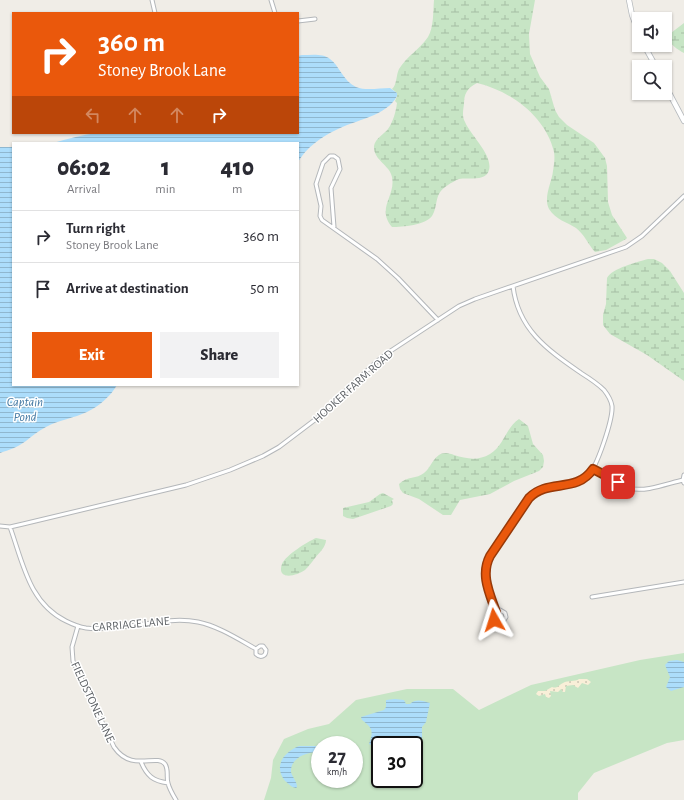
<!DOCTYPE html>
<style>
:root{--surface:#fff;--page:#f2f2f3;--text:#2b2b33;--muted:#7c7c81;--line:#e1e1e2;--accent:#ea580c}
body{margin:0;font-family:"Alegreya Sans",sans-serif;background:var(--page);color:var(--text);height:100vh;display:flex;flex-direction:column;font-size:15px;white-space:nowrap}
*{box-sizing:border-box;margin:0}
p{font-size:13px;color:var(--muted)}
.icon{flex:none;width:22px;height:22px;fill:none;stroke:currentColor;stroke-width:2;stroke-linecap:round;stroke-linejoin:round}
.map{position:relative;flex:1;overflow:hidden}
.panel{position:absolute;left:12px;top:142px;width:287px;height:244px;display:flex;flex-direction:column;background:var(--surface);border-radius:0px;box-shadow:0 1px 3px #0004}
.panel>*{flex:none}
.banner{position:absolute;left:12px;top:12px;width:287px;height:122px;border-radius:0px;box-shadow:0 1px 3px #0004;background:#ea580c;color:#fff;overflow:hidden}
.buttons{position:absolute;left:632px;top:12px;display:grid;gap:8px}
.buttons a{display:grid;place-items:center;width:40px;height:40px;border-radius:0px;background:var(--surface);box-shadow:0 1px 3px #0004;font-size:20px}
.speed{position:absolute;left:311px;top:736px;display:flex;gap:8px;font-size:20px;font-weight:700;text-align:center}
.speed>*{display:grid;place-content:center;width:52px;height:52px;border-radius:50%;background:var(--surface);box-shadow:0 1px 3px #0004;line-height:1}
.speed small{font-size:10px;font-weight:400}
.speed .limit{border:2px solid #111;border-radius:6px;background:#fff;color:#111}
.pin{position:absolute;display:grid;place-items:center;width:34px;height:34px;color:#fff;margin:-17px;border-radius:8px;box-shadow:0 2px 6px #0006}
.me{position:absolute;width:44px;margin:-22px;rotate:354deg;stroke-linejoin:round;filter:drop-shadow(0 0 3px #0008)}
.turn{display:flex;align-items:center;gap:14px;height:84px;padding:0 20px;font-size:18px}
.turn .icon{width:52px;height:52px;stroke-width:2.5}
.turn b{display:block;font-size:28px;line-height:34px}
.lanes{display:flex;align-items:center;height:38px;padding:0 20px;background:#0003;justify-content:center;gap:20px;direction:ltr}
.lanes .off{opacity:.35}
.eta{display:flex;justify-content:space-evenly;align-items:center;height:68px;text-align:center}
.eta b{font-size:24px;font-weight:800;line-height:28px}
.button{display:flex;gap:8px;margin-top:auto;padding:8px 20px}
.button a{flex:1;height:46px;border-radius:0px;background:var(--accent);color:#fff;font-size:16px;font-weight:800;line-height:46px;text-align:center}
.button a+a{background:var(--page);color:var(--text)}
ul{padding:0;list-style:none}
li{display:flex;align-items:center;gap:12px;height:52px;padding:0 20px;border-top:1px solid var(--line)}
li div{flex:1}
li b{display:block;font-size:15px}
li em{font-style:normal}
.map>svg:first-child{display:block}
.grass{fill:#c7e5c5;fill-rule:evenodd}
.wetland{fill:url(#wetland-marsh)}
.sand{fill:url(#sand-dots)}
.water{fill:url(#water-rules)}
.lines{fill:none;stroke-linecap:round;stroke-linejoin:round}
.street-casing{stroke:#b4b7ba;stroke-width:5}
.secondary-casing{stroke:#b5b9bd;stroke-width:6}
.street{stroke:#fff;stroke-width:3}
.secondary{stroke:#fff;stroke-width:4.5}
.route-casing{stroke:#983908;stroke-width:10}
.route{stroke:#ea580c;stroke-width:7}
.labels{text-anchor:middle;dominant-baseline:central;stroke-width:3;stroke-linejoin:round;paint-order:stroke}
.street-label{font-size:12px;fill:#5e6266;stroke:#fff}
.water-label{font-size:13px;font-style:italic;fill:#457aa4;stroke:#fff}
</style>
<div class="map">
<svg width="684" height="800" viewBox="0 0 684 800">
<defs>
<pattern id="wetland-marsh" width="20" height="14" patternUnits="userSpaceOnUse"><rect width="20" height="14" fill="#c7e5c5"/><path d="M1 5h8M5 5V1M11 12h8M15 12V8" fill="none" stroke="#a5bda4"/></pattern>
<pattern id="sand-dots" width="8" height="8" patternUnits="userSpaceOnUse"><rect width="8" height="8" fill="#f9efd8"/><path d="M2 2h.1M6 6h.1" fill="none" stroke="#cdc5b3" stroke-width="1.8" stroke-linecap="round"/></pattern>
<pattern id="water-rules" width="6" height="5" patternUnits="userSpaceOnUse"><rect width="6" height="5" fill="#acddfb"/><path d="M0 2.5h6" fill="none" stroke="#8fb7cf"/></pattern>
</defs>
<rect width="100%" height="100%" fill="#f0ede7"/>
<path class="grass" d="M 684,653 L 684,740 L 667,743 L 594,773 L 578,793 L 578,800 L 264,800 L 271,778 L 273,760 L 284,739 L 308,729 L 329,724 L 356,700 L 407,689 L 453,689 L 479,710 L 531,685 L 640,660 ZM 320,745 L 354,745 L 354,779 L 320,779 ZM 380,745 L 414,745 L 414,779 L 380,779 Z"/>
<path class="wetland" d="M 434,0 L 535,0 L 529,34 L 530,54 L 540,77 L 549,89 L 555,110 L 559,117 L 567,125 L 594,143 L 605,158 L 607,166 L 608,202 L 612,215 L 627,238 L 626,239 L 606,250 L 595,252 C 588,244 584,234 576,228 C 567,222 556,220 549,209 C 543,197 552,182 553,171 C 554,165 555,158 554,152 C 546,117 511,91 477,83 C 467,88 464,94 464,104 C 463,111 462,117 465,122 C 471,136 493,155 489,170 C 486,182 468,177 459,179 C 456,180 451,183 448,185 C 433,194 439,205 432,216 C 426,225 402,227 392,227 C 376,208 396,196 392,177 C 390,165 373,160 374,146 C 375,139 384,134 388,129 C 393,122 396,111 397,103 L 395,101 L 397,96 L 397,93 L 392,89 C 397,85 396,75 399,69 C 407,56 420,49 428,37 C 434,27 433,11 434,0 Z
M 684,23 L 684,53 C 678,50 668,43 667,36 Z
M 648,259 L 654,259 L 662,263 L 670,271 L 684,293 L 684,381 L 647,355 L 610,334 L 603,325 L 603,315 L 606,304 L 607,278 C 612,268 638,262 648,259 Z
M 519,419 L 528,426 L 533,444 L 543,455 L 544,461 L 543,467 L 539,471 L 514,481 L 490,494 L 460,500 L 451,515 L 443,515 L 419,499 L 403,493 L 400,489 L 399,484 C 407,476 417,479 424,473 C 432,467 434,453 446,453 C 448,453 452,454 454,455 C 467,459 478,461 490,454 C 504,446 506,427 519,419 Z
M 383,493 L 394,499 L 392,500 L 393,504 L 391,506 L 353,519 L 347,518 L 343,516 L 343,508 L 369,502 L 380,494 Z
M 316,538 L 326,540 C 326,547 319,553 315,558 C 312,562 308,567 305,570 C 297,576 276,581 282,564 C 286,555 307,542 316,538 Z"/>
<path class="sand" d="M 579,679 L 587,679 L 591,682 L 588,685 L 582,683 L 578,688 L 573,685 L 566,686 L 565,692 L 563,692 L 561,689 L 558,692 L 550,691 L 551,696 L 549,698 L 546,697 L 545,694 L 539,696 L 536,694 L 538,691 L 545,691 L 552,687 C 558,689 558,685 563,683 C 568,680 575,682 579,679 Z"/>
<path class="water" d="M 302,55 C 311,55 323,53 330,59 C 339,65 343,81 356,87 C 366,91 379,88 390,88 L 397,93 L 397,96 C 387,116 355,120 336,130 C 321,137 306,148 298,162 L 298,143 L 53,143 C 67,139 82,135 97,133 C 106,132 116,135 125,133 L 298,133 L 298,56 Z
M 0,147 L 13,147 L 13,385 L 117,385 C 111,396 98,407 87,412 C 74,418 59,420 46,427 C 38,431 32,436 26,441 C 18,447 9,450 0,453 Z
M 677,660 L 684,662 L 684,687 L 671,691 L 666,687 L 670,677 L 665,665 L 669,661 Z
M 395,699 L 404,700 L 406,704 L 410,704 C 416,698 423,701 430,703 L 426,722 L 422,727 L 422,751 L 414,753 L 414,745 L 380,745 L 380,749 L 369,744 C 374,730 372,728 362,720 L 361,717 L 384,710 L 386,707 L 386,700 Z
M 299,746 L 320,746 L 320,752 C 309,751 290,757 291,772 C 292,777 297,781 297,787 L 296,788 C 291,787 289,784 285,781 C 273,766 284,752 299,746 Z"/>
<g class="lines">
<defs>
<path id="street" d="M 152,0 L 155,13
M 271,0 L 275,13
M 298,21 L 315,19
M 334,227 L 331,188 L 340,169 L 338,159 L 334,156 L 330,156 L 323,163 L 316,184 L 321,206 L 320,216 L 322,220 L 377,259 L 398,278 L 438,320
M 593,469 C 605,475 617,484 630,488 C 644,493 669,483 683,480
M 684,475 L 683,480 L 684,483
M 0,526 L 10,527 L 23,524 L 186,485 L 230,470 L 263,456 L 279,447 L 316,419 L 375,363 L 389,352 L 459,306 L 475,299 L 626,247 L 642,236 L 684,196
M 10,527 C 23,563 29,603 66,621 C 72,624 79,627 86,628 C 103,630 120,627 137,625 C 157,622 178,618 198,622 C 218,626 238,639 256,649 L 256,654 C 260,658 266,657 266,650 L 263,646 L 260,646 L 256,649
M 592,597 L 684,582
M 496,612 L 500,610 L 505,613 L 506,617 L 503,622 L 497,623 C 493,620 493,615 496,612 C 491,598 484,583 486,568 C 487,557 520,509 529,498 C 532,494 536,491 541,489 C 556,482 573,488 587,477 C 597,468 613,419 612,406 C 611,400 608,395 604,390 C 597,383 589,378 581,373 C 548,350 518,330 513,286
M 78,626 L 72,647 L 73,661 L 114,747 C 132,773 156,753 165,764 C 169,770 166,777 168,783 C 169,788 173,795 176,800
M 141,762 C 147,776 153,781 168,783"/>
<path id="secondary" d="M 629,0 L 632,15 L 639,34
M 644,45 L 656,67
M 665,85 L 684,121"/>
</defs>
<use href="#street" class="street-casing"/>
<use href="#secondary" class="secondary-casing"/>
<use href="#street" class="street"/>
<use href="#secondary" class="secondary"/>
</g>
<g class="lines">
<defs>
<path id="route" d="M 494,620 L 494,615 L 496,612 C 490,594 480,575 490,556 L 529,498 C 548,478 576,494 593,469 L 618,482"/>
</defs>
<use href="#route" class="route-casing"/>
<use href="#route" class="route"/>
</g>
<g class="labels">
<g class="street-label">
<text transform="translate(353 386) rotate(-42)">HOOKER FARM ROAD</text>
<text transform="translate(131 624) rotate(-5)">CARRIAGE LANE</text>
<text transform="translate(93 702) rotate(65)">FIELDSTONE LANE</text>
</g>
<g class="water-label">
<text x="25" y="402">Captain<tspan x="25" dy="15">Pond</tspan></text>
</g>
</g>
</svg>
<div class="buttons">
<a><svg class="icon" aria-label="sound" viewBox="0 0 24 24"><path d="M4 9h4l5-4v14l-5-4H4zM17 9q2 3 0 6"/></svg></a>
<a><svg class="icon" aria-label="search" viewBox="0 0 24 24"><circle cx="10" cy="10" r="6"/><path d="M15 15l6 6"/></svg></a>
</div>
<div class="speed"><div>27<small>km/h</small></div><div class="limit">30</div></div>
<div class="pin" style="left:618px;top:482px;background:#d93025"><svg class="icon" aria-label="arrive" viewBox="0 0 24 24"><path d="M6 21V4h12l-3 4 3 4H6"/></svg></div>
<svg class="me" style="left:494px;top:620px" viewBox="-20 -20 40 40"><path d="M0-17L14 15 0 8-14 15z" fill="#ea580c" stroke="#fff" stroke-width="4"/></svg>
<div class="banner">
<div class="turn"><svg class="icon" aria-label="right" viewBox="0 0 24 24"><path d="M7 20v-9h11M14 6l5 5-5 5"/></svg><div><b>360 m</b>Stoney Brook Lane</div></div>
<div class="lanes"><svg class="icon off" aria-label="left" viewBox="0 0 24 24"><path d="M17 20v-9H6M10 6l-5 5 5 5"/></svg><svg class="icon off" aria-label="ahead" viewBox="0 0 24 24"><path d="M12 20V5M6 11l6-6 6 6"/></svg><svg class="icon off" aria-label="ahead" viewBox="0 0 24 24"><path d="M12 20V5M6 11l6-6 6 6"/></svg><svg class="icon" aria-label="right" viewBox="0 0 24 24"><path d="M7 20v-9h11M14 6l5 5-5 5"/></svg></div>
</div>
<section class="panel">
<div class="eta">
<div><b>06:02</b><p>Arrival</p></div>
<div><b>1</b><p>min</p></div>
<div><b>410</b><p>m</p></div>
</div>
<ul>
<li><svg class="icon" aria-label="right" viewBox="0 0 24 24"><path d="M7 20v-9h11M14 6l5 5-5 5"/></svg><div><b>Turn right</b><p>Stoney Brook Lane</p></div><em>360 m</em></li>
<li><svg class="icon" aria-label="arrive" viewBox="0 0 24 24"><path d="M6 21V4h12l-3 4 3 4H6"/></svg><div><b>Arrive at destination</b></div><em>50 m</em></li>
</ul>
<div class="button"><a>Exit</a><a>Share</a></div>
</section>
</div>
